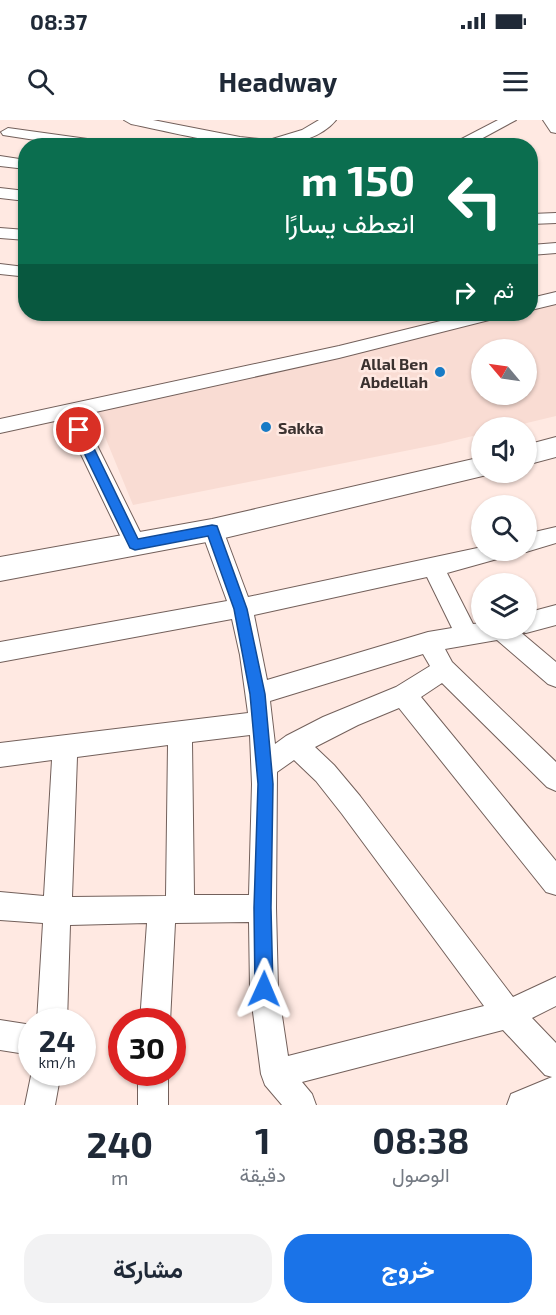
<!DOCTYPE html>
<html lang="ar">
<meta charset="utf-8">
<style>
:root{--surface:#fff;--page:#f2f2f3;--text:#1f2937;--muted:#747a83;--accent:#1a73e8}
body{margin:0;font-family:"Exo 2",Vazirmatn,sans-serif;background:var(--page);color:var(--text);direction:rtl;height:100vh;display:flex;flex-direction:column;font-size:22px;white-space:nowrap}
*{box-sizing:border-box;margin:0}
p{font-size:20px;color:var(--muted)}
.icon{flex:none;width:33px;height:33px;fill:none;stroke:currentColor;stroke-width:2;stroke-linecap:round;stroke-linejoin:round}
.map{position:relative;height:985px;overflow:hidden;direction:ltr}
.side{display:flex;flex-direction:column;background:var(--surface);flex:1}
.side>*{flex:none}
.guide{position:absolute;left:18px;top:18px;width:520px;height:183px;border-radius:24px;box-shadow:0 2px 4px #0004;direction:rtl;background:#0b6e4f;color:#fff;overflow:hidden}
.needle{width:39px;rotate:299deg}
.tools{position:absolute;left:471px;top:219px;display:grid;gap:12px}
.tools a{display:grid;place-items:center;width:66px;height:66px;border-radius:50%;background:var(--surface);box-shadow:0 2px 4px #0004;font-size:30px}
.speed{position:absolute;left:18px;top:888px;display:flex;gap:12px;font-size:30px;font-weight:700;text-align:center}
.speed>*{display:grid;place-content:center;width:78px;height:78px;border-radius:50%;background:var(--surface);box-shadow:0 2px 4px #0004;line-height:1}
.speed small{font-size:15px;font-weight:400}
.speed .limit{border:9px solid #d22;background:#fff;color:#111}
.pin{position:absolute;display:grid;place-items:center;width:51px;height:51px;color:#fff;margin:-26px;border:3px solid #fff;border-radius:50%;box-shadow:0 2px 6px #0007}
.me{position:absolute;width:66px;margin:-33px;rotate:1deg;stroke-linejoin:round;filter:drop-shadow(0 0 4px #0008)}
.turn{display:flex;align-items:center;gap:21px;height:126px;padding:0 24px;font-size:27px}
.turn .icon{width:78px;height:78px;stroke-width:2.5}
.turn b{display:block;font-size:42px;line-height:51px}
.then{display:flex;align-items:center;height:57px;padding:0 24px;background:#0003;gap:12px;font-size:22px}
.eta{display:flex;justify-content:space-evenly;align-items:center;height:102px;text-align:center}
.eta b{font-size:36px;font-weight:700;line-height:42px}
.action{display:flex;gap:12px;margin-top:auto;padding:12px 24px}
.action a{flex:1;height:69px;border-radius:24px;background:var(--accent);color:#fff;font-size:24px;font-weight:700;line-height:69px;text-align:center}
.action a+a{background:var(--page);color:var(--text)}
.status{display:flex;justify-content:space-between;align-items:center;height:42px;padding:0 30px;background:var(--surface);direction:ltr}
.status svg{height:16px;fill:currentColor}
header{display:flex;justify-content:space-between;align-items:center;height:78px;padding:0 24px;background:var(--surface);font-size:27px;font-weight:700}
.map>svg:first-child{display:block}
.built{fill:#f9dcd3;fill-rule:evenodd}
.lines{fill:none;stroke-linecap:round;stroke-linejoin:round}
.minor-casing{stroke:#73605b;stroke-width:2}
.major-casing{stroke:#73605b;stroke-width:2}
.minor{fill:#fff;fill-rule:evenodd}
.major{fill:#fff;fill-rule:evenodd}
.route{fill:#1a73e8;stroke:#114b97;stroke-width:1.5}
.poi-dot{fill:#187bc6;stroke:#ffe9e2;stroke-width:2}
.labels{text-anchor:middle;dominant-baseline:central;stroke-width:5;stroke-linejoin:round;paint-order:stroke}
.poi-label{font-size:16px;font-weight:bold;fill:#3a312f;stroke:#ffe9e2;text-anchor:end}
</style>
<div class="status"><b>08:37</b><svg viewBox="0 0 49 12"><path d="M0 12V9h3v3zM5 12V6h3v6zM10 12V3h3v9zM15 12V0h3v12zM26 1h20v11H26zM47 4h2v5h-2z"/></svg></div>
<header><svg class="icon" aria-label="menu" viewBox="0 0 24 24"><path d="M4 6h16M4 12h16M4 18h16"/></svg>Headway<svg class="icon" aria-label="search" viewBox="0 0 24 24"><circle cx="10" cy="10" r="6"/><path d="M15 15l6 6"/></svg></header>
<div class="map">
<svg width="556" height="985" viewBox="0 0 556 985">
<rect width="100%" height="100%" fill="#ffe9e2"/>
<path class="built" d="M 556,183 L 556,296 L 510,307 L 482,308 L 481,314 L 440,324 L 133,385 L 94,290 L 385,227 L 515,194 L 531,194 L 531,189 ZM 482,230 L 526,230 L 526,274 L 482,274 Z"/>
<g class="lines">
<defs>
<path id="minor" d="M 124,0 L 153,0 L 240,17 L 269,20 L 302,10 L 319,0 L 336,0 C 296,48 183,14 131,4 Z
M 498,0 L 516,0 L 468,26 L 448,26 Z
M 543,0 L 556,0 L 556,13 L 551,12 Z
M 8,8 L 109,22 L 116,26 L 74,26 L 3,15 L 1,12 Z
M 0,36 L 26,40 L 26,49 L 0,46 Z
M 0,68 L 26,71 L 26,81 L 0,78 Z
M 556,93 L 556,103 L 531,104 L 531,94 Z
M 0,108 L 26,110 L 26,120 L 0,118 Z
M 556,123 L 556,133 L 531,135 L 531,125 Z
M 0,144 L 25,147 L 26,154 L 19,156 L 0,154 Z
M 556,172 L 556,184 L 531,190 L 531,178 Z
M 469,194 L 500,194 L 497,198 L 339,238 L 82,295 L 146,424 L 143,430 L 135,433 L 127,430 L 64,299 L 0,313 L 0,299 L 339,226 Z
M 212,402 L 219,404 L 223,410 L 248,477 L 482,427 L 482,430 L 510,430 L 508,436 L 447,453 L 473,504 L 482,503 L 482,508 L 526,508 L 526,493 L 556,485 L 556,505 L 526,513 L 518,510 L 556,542 L 556,567 L 548,564 L 497,520 L 445,529 L 452,542 L 556,642 L 556,671 L 547,667 L 442,563 L 421,577 L 556,741 L 556,775 L 546,772 L 399,588 L 358,605 L 315,627 L 334,645 L 360,676 L 513,877 L 556,857 L 556,886 L 532,898 L 556,923 L 556,985 L 507,985 L 511,974 L 552,957 L 545,955 L 503,910 L 302,962 L 312,974 L 316,985 L 282,985 L 265,965 L 261,954 L 250,869 L 249,802 L 175,803 L 170,902 L 140,902 L 147,803 L 70,805 L 67,902 L 37,902 L 43,803 L 0,800 L 0,772 L 44,776 L 52,640 L 0,647 L 0,623 L 248,593 L 240,535 L 232,499 L 0,542 L 0,522 L 227,481 L 201,410 L 205,404 ZM 427,457 L 452,508 L 428,512 L 267,560 L 254,495 ZM 423,534 L 430,546 L 396,567 L 323,597 L 286,616 L 275,624 L 270,581 ZM 250,615 L 252,664 L 249,775 L 194,775 L 192,622 ZM 168,625 L 166,776 L 72,777 L 77,637 ZM 294,640 L 316,661 L 342,694 L 484,886 L 288,936 L 278,869 L 276,788 L 277,652 Z
M 556,407 L 556,423 L 526,432 L 523,430 L 526,430 L 526,414 Z
M 0,900 L 32,905 L 32,935 L 0,930 Z
M 32,951 L 32,952 L 61,952 L 55,985 L 25,985 Z
M 138,952 L 168,952 L 168,985 L 138,985 Z"/>
<path id="major" d="M 556,317 L 556,337 L 526,345 L 526,325 Z
M 482,337 L 482,352 L 492,352 L 491,354 L 212,421 L 0,461 L 0,437 L 212,399 Z"/>
</defs>
<use href="#minor" class="minor-casing"/>
<use href="#major" class="major-casing"/>
<use href="#minor" class="minor"/>
<use href="#major" class="major"/>
</g>
<path class="route" d="M 79,306 L 85,310 L 138,419 L 212,405 L 217,406 L 247,489 L 265,574 L 273,664 L 271,788 L 273,869 L 270,875 L 264,878 L 258,875 L 255,869 L 254,788 L 258,664 L 250,574 L 234,489 L 208,416 L 135,430 L 130,428 L 73,310 Z"/>
<g class="poi-dot">
<circle cx="440" cy="252" r="6"/>
<circle cx="266" cy="307" r="6"/>
</g>
<g class="labels">
<g class="poi-label">
<text x="428" y="243">Allal Ben<tspan x="428" dy="18">Abdellah</tspan></text>
<text x="278" y="307" text-anchor="start">Sakka</text>
</g>
</g>
</svg>
<div class="tools">
<a><svg class="needle" viewBox="-14 -14 28 28"><path d="M0-13l5 13h-10z" fill="#e53935"/><path d="M0 13l5-13h-10z" fill="#747a83"/></svg></a>
<a><svg class="icon" aria-label="sound" viewBox="0 0 24 24"><path d="M4 9h4l5-4v14l-5-4H4zM17 9q2 3 0 6"/></svg></a>
<a><svg class="icon" aria-label="search" viewBox="0 0 24 24"><circle cx="10" cy="10" r="6"/><path d="M15 15l6 6"/></svg></a>
<a><svg class="icon" aria-label="layers" viewBox="0 0 24 24"><path d="M12 4l9 5-9 5-9-5zM3 14l9 5 9-5"/></svg></a>
</div>
<div class="speed"><div>24<small>km/h</small></div><div class="limit">30</div></div>
<div class="pin" style="left:79px;top:310px;background:#d93025"><svg class="icon" aria-label="arrive" viewBox="0 0 24 24"><path d="M6 21V4h12l-3 4 3 4H6"/></svg></div>
<svg class="me" style="left:264px;top:869px" viewBox="-20 -20 40 40"><path d="M0-17L14 15 0 8-14 15z" fill="#1a73e8" stroke="#fff" stroke-width="4"/></svg>
<div class="guide">
<div class="turn"><svg class="icon" aria-label="left" viewBox="0 0 24 24"><path d="M17 20v-9H6M10 6l-5 5 5 5"/></svg><div><b>150 m</b>انعطف يسارًا</div></div>
<div class="then">ثم<svg class="icon" aria-label="right" viewBox="0 0 24 24"><path d="M7 20v-9h11M14 6l5 5-5 5"/></svg></div>
</div>
</div>
<section class="side">
<div class="eta">
<div><b>08:38</b><p>الوصول</p></div>
<div><b>1</b><p>دقيقة</p></div>
<div><b>240</b><p>m</p></div>
</div>
<div class="action"><a>خروج</a><a>مشاركة</a></div>
</section>
